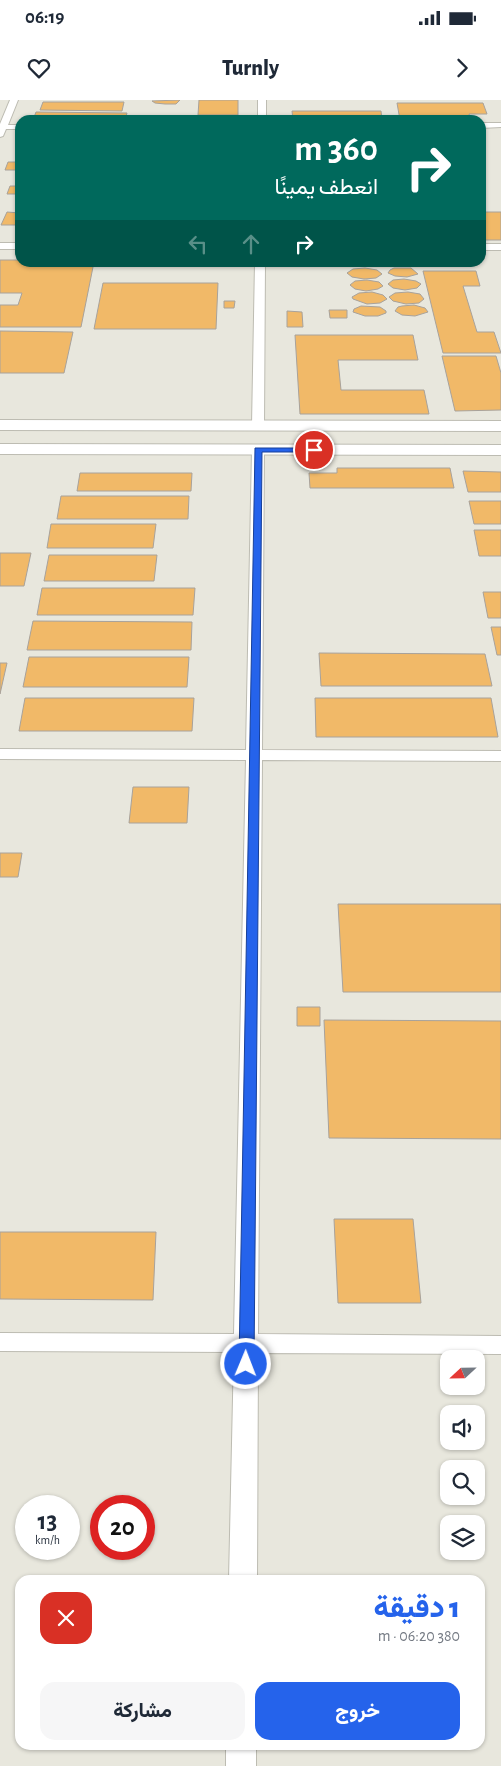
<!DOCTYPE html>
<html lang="ar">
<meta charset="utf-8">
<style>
:root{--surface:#fff;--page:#f6f6f7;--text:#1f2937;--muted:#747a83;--accent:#2563eb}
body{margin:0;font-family:"Alegreya Sans",Vazirmatn,sans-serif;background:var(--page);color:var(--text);direction:rtl;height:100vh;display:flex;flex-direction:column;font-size:19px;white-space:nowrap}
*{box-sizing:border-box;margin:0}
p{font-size:16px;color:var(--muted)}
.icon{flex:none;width:28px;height:28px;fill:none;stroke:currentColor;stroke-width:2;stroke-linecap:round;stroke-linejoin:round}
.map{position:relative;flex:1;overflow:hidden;direction:ltr}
.drawer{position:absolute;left:15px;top:1475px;width:470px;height:175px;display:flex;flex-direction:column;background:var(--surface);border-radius:15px;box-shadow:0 1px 4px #0004;direction:rtl}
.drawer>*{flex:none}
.guide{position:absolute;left:15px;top:15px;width:471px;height:152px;border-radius:15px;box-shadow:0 1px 4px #0004;direction:rtl;background:#00695c;color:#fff;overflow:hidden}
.needle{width:32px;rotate:248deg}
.tools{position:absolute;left:440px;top:1250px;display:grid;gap:10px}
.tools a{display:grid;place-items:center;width:45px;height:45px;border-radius:10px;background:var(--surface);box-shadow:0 1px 4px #0004;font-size:25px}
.speed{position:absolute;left:15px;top:1395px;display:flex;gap:10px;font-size:25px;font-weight:700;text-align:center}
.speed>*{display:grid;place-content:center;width:65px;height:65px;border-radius:50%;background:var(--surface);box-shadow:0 1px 4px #0004;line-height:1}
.speed small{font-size:12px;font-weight:400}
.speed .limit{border:8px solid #d22;background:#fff;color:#111}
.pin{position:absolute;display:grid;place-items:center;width:42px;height:42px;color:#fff;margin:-21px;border:2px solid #fff;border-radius:50%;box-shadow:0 1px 5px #0007}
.me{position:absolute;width:55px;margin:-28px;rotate:1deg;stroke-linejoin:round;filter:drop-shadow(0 0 4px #0008)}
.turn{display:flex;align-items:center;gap:18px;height:105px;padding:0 25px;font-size:22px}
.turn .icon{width:65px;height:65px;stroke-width:2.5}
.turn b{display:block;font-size:35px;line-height:42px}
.lanes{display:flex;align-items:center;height:48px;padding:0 25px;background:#0003;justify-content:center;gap:25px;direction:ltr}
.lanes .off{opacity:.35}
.round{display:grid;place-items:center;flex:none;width:52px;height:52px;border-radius:15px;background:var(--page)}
.headline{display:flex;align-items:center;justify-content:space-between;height:85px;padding:0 25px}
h1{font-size:30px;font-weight:800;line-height:38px;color:var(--accent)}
.action{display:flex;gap:10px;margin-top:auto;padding:10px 25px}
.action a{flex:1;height:58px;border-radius:15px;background:var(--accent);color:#fff;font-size:20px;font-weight:800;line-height:58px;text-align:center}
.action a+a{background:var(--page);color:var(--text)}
.status{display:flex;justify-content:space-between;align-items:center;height:35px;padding:0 25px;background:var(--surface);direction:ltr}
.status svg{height:14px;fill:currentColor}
header{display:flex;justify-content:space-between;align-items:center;height:65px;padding:0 25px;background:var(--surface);font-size:22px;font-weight:800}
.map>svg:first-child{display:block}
.building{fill:#f1b968;stroke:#a8a29b}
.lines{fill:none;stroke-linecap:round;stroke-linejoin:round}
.lane-casing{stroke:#bdbcb2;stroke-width:2}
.secondary-casing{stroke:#bdbcb2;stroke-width:2}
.lane{fill:#fff;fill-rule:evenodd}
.secondary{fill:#fff;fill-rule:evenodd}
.route{fill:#2563eb;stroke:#184099}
</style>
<div class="status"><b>06:19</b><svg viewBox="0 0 49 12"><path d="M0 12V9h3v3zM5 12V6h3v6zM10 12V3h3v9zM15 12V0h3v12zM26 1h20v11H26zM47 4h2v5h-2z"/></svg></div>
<header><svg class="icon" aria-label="forward" viewBox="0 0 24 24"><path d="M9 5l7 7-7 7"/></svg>Turnly<svg class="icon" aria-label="heart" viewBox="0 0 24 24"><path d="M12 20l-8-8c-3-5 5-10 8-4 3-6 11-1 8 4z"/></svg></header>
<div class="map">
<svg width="501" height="1666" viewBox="0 0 501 1666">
<rect width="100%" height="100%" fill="#e8e7dd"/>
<path class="building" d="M 180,0 L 176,4 L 165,4 L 155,3 L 152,1 Z
M 199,0 L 238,0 L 238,15 L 198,15 Z
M 43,2 L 124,2 L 122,11 L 40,10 Z
M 397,3 L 483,3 L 487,14 L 469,14 L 471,20 L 400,20 Z
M 292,11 L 381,11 L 382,20 L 293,20 Z
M 36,12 L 127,13 L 125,20 L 33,20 Z
M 199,16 L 238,16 L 238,20 L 161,20 L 198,20 Z
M 8,62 L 20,62 L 17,70 L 5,70 Z
M 10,86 L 20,86 L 20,94 L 7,94 Z
M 7,112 L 20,113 L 20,125 L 1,125 Z
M 481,112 L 501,112 L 501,140 L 481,140 Z
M 0,160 L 20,160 L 20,162 L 94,162 L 81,227 L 0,227 L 0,205 L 18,205 L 22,193 L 0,193 Z
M 335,162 L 394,162 L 395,166 L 336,166 Z
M 365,168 L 377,170 L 382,174 L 376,178 L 364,179 L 352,177 L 347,173 L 353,169 Z
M 394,168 L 411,168 L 418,174 L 407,177 L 395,176 L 388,173 L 390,170 Z
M 423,171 L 476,171 L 480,186 L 463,186 L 477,232 L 494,232 L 501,253 L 443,253 Z
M 404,179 L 416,181 L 421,184 L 417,188 L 405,190 L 393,188 L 388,184 L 393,180 Z
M 367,180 L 379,182 L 383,186 L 378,189 L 366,191 L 355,189 L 350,185 L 355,181 Z
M 103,183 L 218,183 L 216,229 L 94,229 Z
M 372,192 L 383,195 L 387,199 L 380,203 L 367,204 L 353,199 L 352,197 L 359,193 Z
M 408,192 L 420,194 L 424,199 L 419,203 L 406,204 L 393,201 L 389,197 L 395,193 Z
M 224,201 L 235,201 L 234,208 L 224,208 Z
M 414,205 L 425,208 L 428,212 L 415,216 L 402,215 L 395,211 L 398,207 L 402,206 Z
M 361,206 L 380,207 L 386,211 L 386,213 L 378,216 L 365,216 L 353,212 L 354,209 Z
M 329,210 L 347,210 L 347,218 L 330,218 Z
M 287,211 L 302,212 L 303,227 L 287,227 Z
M 0,231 L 73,232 L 64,273 L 0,273 Z
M 295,235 L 413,235 L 418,260 L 338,260 L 341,290 L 424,290 L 429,314 L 300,314 Z
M 442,256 L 496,256 L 501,273 L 501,310 L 455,311 Z
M 337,368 L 450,368 L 454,388 L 310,388 L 309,373 L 337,373 Z
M 463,371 L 501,372 L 501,392 L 468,392 Z
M 80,373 L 192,373 L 191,391 L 77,391 Z
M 61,396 L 189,396 L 188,419 L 57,419 Z
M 469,401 L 501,401 L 501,424 L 474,424 Z
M 51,424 L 156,424 L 153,448 L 47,448 Z
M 474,430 L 501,430 L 501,456 L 479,456 Z
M 0,453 L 31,453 L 24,486 L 0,486 Z
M 49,455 L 157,455 L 154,481 L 44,481 Z
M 42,488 L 195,488 L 193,515 L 37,515 Z
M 483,492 L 501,492 L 501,518 L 488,518 Z
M 33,521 L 192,522 L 191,550 L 27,550 Z
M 491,527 L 501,527 L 501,555 L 497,555 Z
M 319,553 L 485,554 L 492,586 L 321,586 Z
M 29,557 L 189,557 L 187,587 L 23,587 Z
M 0,563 L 7,563 L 0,594 Z
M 25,598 L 194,598 L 192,631 L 19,631 Z
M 315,598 L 491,598 L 498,637 L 316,637 Z
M 133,687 L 189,687 L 187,723 L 129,723 Z
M 0,753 L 22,753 L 18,777 L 0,777 Z
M 338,804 L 501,804 L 501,892 L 343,892 Z
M 297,907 L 320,907 L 320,926 L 297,926 Z
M 324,920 L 501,921 L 501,1039 L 329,1038 Z
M 334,1119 L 413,1119 L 421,1203 L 338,1203 Z
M 0,1132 L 156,1132 L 153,1200 L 0,1199 Z"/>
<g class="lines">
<defs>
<path id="lane" d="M 10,0 L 18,0 L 8,25 L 20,25 L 20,29 L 6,29 L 3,36 L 0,37 L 0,24 Z
M 258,0 L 266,0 L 266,20 L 258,20 Z
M 481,23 L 501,23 L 501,27 L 481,28 Z
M 0,143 L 20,143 L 20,149 L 0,149 Z
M 481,144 L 501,144 L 501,150 L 481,150 Z
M 255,162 L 265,162 L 264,325 L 258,329 L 252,325 Z
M 258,346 L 264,350 L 262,650 L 501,651 L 501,661 L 262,660 L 258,1234 L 501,1236 L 501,1254 L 258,1253 L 257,1480 L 229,1480 L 234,1252 L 0,1251 L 0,1233 L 234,1234 L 246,660 L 0,659 L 0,649 L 246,650 L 252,350 Z
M 226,1645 L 256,1645 L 256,1666 L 226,1666 Z"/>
<path id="secondary" d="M 0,320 L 501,321 L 501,331 L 0,330 Z
M 0,344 L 501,345 L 501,355 L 0,354 Z"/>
</defs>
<use href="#lane" class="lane-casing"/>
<use href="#secondary" class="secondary-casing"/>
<use href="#lane" class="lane"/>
<use href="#secondary" class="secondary"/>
</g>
<path class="route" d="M 255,348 L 314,348 L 318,350 L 314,352 L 262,352 L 254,1264 L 251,1267 L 246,1269 L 241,1267 L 239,1264 Z"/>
</svg>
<div class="tools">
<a><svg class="needle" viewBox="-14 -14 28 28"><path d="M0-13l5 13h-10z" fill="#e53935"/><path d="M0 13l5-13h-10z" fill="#747a83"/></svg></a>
<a><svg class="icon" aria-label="sound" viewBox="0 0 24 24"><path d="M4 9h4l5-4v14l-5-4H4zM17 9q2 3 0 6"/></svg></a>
<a><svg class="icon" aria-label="search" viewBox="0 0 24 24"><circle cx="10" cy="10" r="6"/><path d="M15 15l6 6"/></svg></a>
<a><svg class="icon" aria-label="layers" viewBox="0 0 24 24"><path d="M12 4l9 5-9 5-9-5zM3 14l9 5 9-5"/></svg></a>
</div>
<div class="speed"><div>13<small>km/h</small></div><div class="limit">20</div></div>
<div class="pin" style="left:314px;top:350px;background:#d93025"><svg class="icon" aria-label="arrive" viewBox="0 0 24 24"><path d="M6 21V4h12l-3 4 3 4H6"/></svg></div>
<svg class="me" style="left:246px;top:1264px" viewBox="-20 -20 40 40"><circle r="17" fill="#2563eb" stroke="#fff" stroke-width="3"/><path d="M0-11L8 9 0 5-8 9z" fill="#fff"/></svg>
<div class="guide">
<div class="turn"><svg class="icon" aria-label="right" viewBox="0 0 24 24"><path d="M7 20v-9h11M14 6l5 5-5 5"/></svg><div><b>360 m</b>انعطف يمينًا</div></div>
<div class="lanes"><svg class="icon off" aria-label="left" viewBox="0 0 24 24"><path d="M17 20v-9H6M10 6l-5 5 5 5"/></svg><svg class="icon off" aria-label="ahead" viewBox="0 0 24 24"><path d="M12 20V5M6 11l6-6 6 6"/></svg><svg class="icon" aria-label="right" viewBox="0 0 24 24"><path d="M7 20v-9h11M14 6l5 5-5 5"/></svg></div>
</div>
<section class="drawer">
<div class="headline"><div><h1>1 دقيقة</h1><p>380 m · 06:20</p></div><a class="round" style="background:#d93025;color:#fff"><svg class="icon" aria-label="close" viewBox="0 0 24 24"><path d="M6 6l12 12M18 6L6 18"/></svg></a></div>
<div class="action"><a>خروج</a><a>مشاركة</a></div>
</section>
</div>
